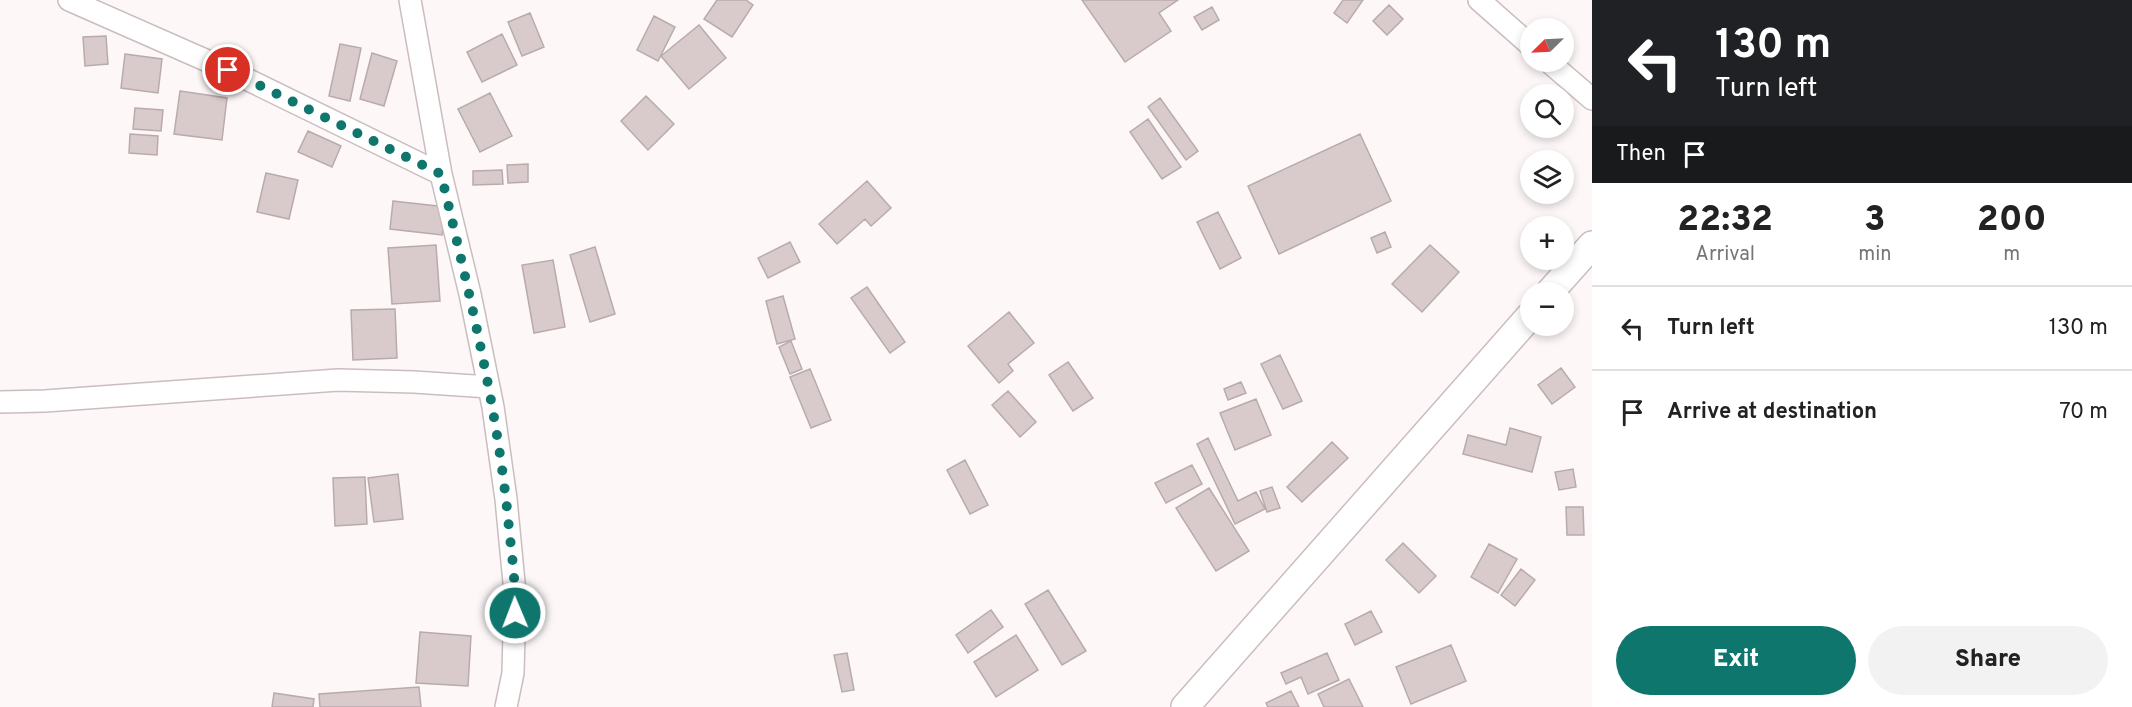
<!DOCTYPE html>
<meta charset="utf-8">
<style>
:root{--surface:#fff;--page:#f2f2f2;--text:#222;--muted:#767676;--line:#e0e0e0;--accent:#0f766e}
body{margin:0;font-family:Overpass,sans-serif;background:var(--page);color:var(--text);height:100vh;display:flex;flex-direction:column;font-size:22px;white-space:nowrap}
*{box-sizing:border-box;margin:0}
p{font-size:20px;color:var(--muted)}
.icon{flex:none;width:33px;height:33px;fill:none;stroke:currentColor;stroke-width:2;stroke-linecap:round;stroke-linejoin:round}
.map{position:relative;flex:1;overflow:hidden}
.drawer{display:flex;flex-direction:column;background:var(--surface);width:540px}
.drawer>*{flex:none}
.hud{background:#202124;color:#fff;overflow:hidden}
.needle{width:39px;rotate:246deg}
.controls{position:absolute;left:1520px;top:18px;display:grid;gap:12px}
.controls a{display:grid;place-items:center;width:54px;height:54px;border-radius:50%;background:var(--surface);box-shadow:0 3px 9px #0003;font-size:30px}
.pin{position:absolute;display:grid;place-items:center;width:51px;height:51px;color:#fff;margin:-26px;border:3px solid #fff;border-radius:50%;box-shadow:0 2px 6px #0007}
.me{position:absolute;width:66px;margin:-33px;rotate:359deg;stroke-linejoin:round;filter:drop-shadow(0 0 4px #0008)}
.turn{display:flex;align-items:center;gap:21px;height:126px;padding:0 24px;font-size:27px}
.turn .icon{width:78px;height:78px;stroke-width:2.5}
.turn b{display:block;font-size:42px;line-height:51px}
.then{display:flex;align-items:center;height:57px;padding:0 24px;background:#0003;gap:12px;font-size:22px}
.eta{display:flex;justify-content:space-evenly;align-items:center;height:102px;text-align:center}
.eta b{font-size:36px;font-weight:800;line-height:42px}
.cta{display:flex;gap:12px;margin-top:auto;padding:12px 24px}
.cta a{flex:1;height:69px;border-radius:36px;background:var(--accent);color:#fff;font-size:24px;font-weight:800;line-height:69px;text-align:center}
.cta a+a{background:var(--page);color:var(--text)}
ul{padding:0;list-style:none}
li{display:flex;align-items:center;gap:18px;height:84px;padding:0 24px;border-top:2px solid var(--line)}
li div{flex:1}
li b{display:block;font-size:22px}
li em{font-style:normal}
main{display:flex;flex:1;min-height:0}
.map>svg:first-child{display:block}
.building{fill:#d9cbcc;stroke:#b9abad;stroke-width:1.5}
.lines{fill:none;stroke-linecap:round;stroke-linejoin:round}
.minor-casing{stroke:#cbbdbf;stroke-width:24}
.tertiary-casing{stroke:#cbbdbf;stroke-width:30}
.minor{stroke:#fff;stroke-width:21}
.tertiary{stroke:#fff;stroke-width:27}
.route{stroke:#0f766e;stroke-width:10;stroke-dasharray:0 18}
</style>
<main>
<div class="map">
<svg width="1592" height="707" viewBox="0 0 1592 707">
<rect width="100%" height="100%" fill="#fdf7f8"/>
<path class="building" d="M 717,0 L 746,0 L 753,5 L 732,37 L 704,19 Z
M 1082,0 L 1178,0 L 1159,13 L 1171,31 L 1125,62 Z
M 1343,0 L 1363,0 L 1347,23 L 1334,13 Z
M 1389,5 L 1403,19 L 1387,35 L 1373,21 Z
M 1212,7 L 1219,20 L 1202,30 L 1194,17 Z
M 530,13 L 544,47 L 522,56 L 508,22 Z
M 654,16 L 675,27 L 658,61 L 637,50 Z
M 699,25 L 726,58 L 689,89 L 661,56 Z
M 502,34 L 517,65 L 482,82 L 467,52 Z
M 106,36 L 108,64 L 85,66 L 83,37 Z
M 340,44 L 361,48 L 350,101 L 329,96 Z
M 372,53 L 397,61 L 384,106 L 360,99 Z
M 125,54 L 162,59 L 158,93 L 121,88 Z
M 180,91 L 227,98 L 222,140 L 174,134 Z
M 490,93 L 512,136 L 480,152 L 458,109 Z
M 646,96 L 674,124 L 648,150 L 621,121 Z
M 1160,98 L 1198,151 L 1186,160 L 1148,107 Z
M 135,108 L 163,110 L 161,131 L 133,129 Z
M 1148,119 L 1181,167 L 1162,179 L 1130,132 Z
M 308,131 L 341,146 L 332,167 L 298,152 Z
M 130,134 L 158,136 L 157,155 L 129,153 Z
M 1360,134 L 1391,201 L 1279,254 L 1248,186 Z
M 528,164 L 528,182 L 508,183 L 507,165 Z
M 502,170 L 503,184 L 473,185 L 473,171 Z
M 266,173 L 298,180 L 289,219 L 257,212 Z
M 867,181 L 891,208 L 871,226 L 865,219 L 837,244 L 819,224 Z
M 393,201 L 446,207 L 442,235 L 390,229 Z
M 1218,212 L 1241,258 L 1220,269 L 1197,222 Z
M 1385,232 L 1391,247 L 1377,253 L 1371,238 Z
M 790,242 L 800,262 L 768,278 L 758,258 Z
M 436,245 L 440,301 L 392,304 L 388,248 Z
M 1430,245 L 1459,272 L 1422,312 L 1392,284 Z
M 595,247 L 615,314 L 590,322 L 570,255 Z
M 553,260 L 565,327 L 534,333 L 522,265 Z
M 867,287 L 905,342 L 890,353 L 851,298 Z
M 783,296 L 795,339 L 777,344 L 766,301 Z
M 395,309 L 397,358 L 353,360 L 351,310 Z
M 1009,312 L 1034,343 L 1008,364 L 1013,371 L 999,383 L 968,346 Z
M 791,341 L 802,369 L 790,374 L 779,347 Z
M 1280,355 L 1302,401 L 1283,409 L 1261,364 Z
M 1068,362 L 1093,398 L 1073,411 L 1049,375 Z
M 1561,368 L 1575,387 L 1552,404 L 1538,385 Z
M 810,369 L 831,420 L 811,428 L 790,377 Z
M 1241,382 L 1246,393 L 1228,400 L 1224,389 Z
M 1008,391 L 1036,422 L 1020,437 L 992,405 Z
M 1256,399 L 1271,435 L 1235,450 L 1220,413 Z
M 1510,428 L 1541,437 L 1532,472 L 1463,454 L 1468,435 L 1506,445 Z
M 1208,438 L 1238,501 L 1256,492 L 1265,509 L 1235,524 L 1197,444 Z
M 1332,442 L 1348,458 L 1302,502 L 1287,487 Z
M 965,460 L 988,505 L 970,514 L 947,470 Z
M 1192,465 L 1202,484 L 1166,503 L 1155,483 Z
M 1573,469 L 1576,487 L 1559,490 L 1555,472 Z
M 398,474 L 403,519 L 374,522 L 368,478 Z
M 365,477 L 367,524 L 335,526 L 333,478 Z
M 1272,487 L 1280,508 L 1267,512 L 1260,491 Z
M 1209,488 L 1249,551 L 1216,571 L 1176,508 Z
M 1566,507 L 1583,507 L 1584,535 L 1567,535 Z
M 1403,543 L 1436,576 L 1419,593 L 1386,560 Z
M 1489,544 L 1517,559 L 1498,593 L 1471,577 Z
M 1521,569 L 1535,580 L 1515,606 L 1501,595 Z
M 1048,590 L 1086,651 L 1062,665 L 1025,604 Z
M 991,610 L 1003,627 L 968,653 L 956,635 Z
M 1371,611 L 1382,632 L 1355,645 L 1345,624 Z
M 420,632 L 471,636 L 468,686 L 416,683 Z
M 1016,635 L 1038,670 L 996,697 L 974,662 Z
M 1451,645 L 1466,681 L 1411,704 L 1396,667 Z
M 847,653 L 854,690 L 842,692 L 834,655 Z
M 1327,653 L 1339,680 L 1308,694 L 1301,677 L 1286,684 L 1281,673 Z
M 1349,679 L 1363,707 L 1324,707 L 1318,694 Z
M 419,687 L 421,707 L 320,707 L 319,694 Z
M 1291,691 L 1299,707 L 1268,707 L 1266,703 Z
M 274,693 L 314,699 L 313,707 L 272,707 Z"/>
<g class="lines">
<defs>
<path id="minor" d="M 69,0 L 228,70 L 441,174
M 410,0 L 441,174 L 470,294 L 493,407 L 506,499 L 515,593 L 513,673 L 506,707
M 1479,0 L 1530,45
M 1549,62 L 1592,99
M 0,402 L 45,401 L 338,380 L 414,382 L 489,387"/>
<path id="tertiary" d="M 1550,292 L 1592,245
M 1185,707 L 1530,316"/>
</defs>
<use href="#minor" class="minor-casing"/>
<use href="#tertiary" class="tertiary-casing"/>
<use href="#minor" class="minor"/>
<use href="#tertiary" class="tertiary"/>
</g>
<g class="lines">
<path class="route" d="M 228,70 L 441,174 C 468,288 496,401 508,518 C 511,550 516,581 515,613"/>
</g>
</svg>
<div class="controls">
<a><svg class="needle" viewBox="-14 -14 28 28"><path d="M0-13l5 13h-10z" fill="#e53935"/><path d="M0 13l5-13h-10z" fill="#767676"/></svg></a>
<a><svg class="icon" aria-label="search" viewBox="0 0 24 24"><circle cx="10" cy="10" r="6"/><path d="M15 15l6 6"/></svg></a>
<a><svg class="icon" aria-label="layers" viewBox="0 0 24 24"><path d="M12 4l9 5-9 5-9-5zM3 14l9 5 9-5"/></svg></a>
<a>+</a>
<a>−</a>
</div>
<div class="pin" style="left:228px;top:70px;background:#d93025"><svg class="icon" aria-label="arrive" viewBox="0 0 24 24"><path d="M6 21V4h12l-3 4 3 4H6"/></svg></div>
<svg class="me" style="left:515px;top:613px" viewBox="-20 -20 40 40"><circle r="17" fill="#0f766e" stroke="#fff" stroke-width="3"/><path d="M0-11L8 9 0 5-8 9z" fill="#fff"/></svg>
</div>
<section class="drawer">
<div class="hud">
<div class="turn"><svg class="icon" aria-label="left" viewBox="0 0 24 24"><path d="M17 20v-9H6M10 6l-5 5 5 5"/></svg><div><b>130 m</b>Turn left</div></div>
<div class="then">Then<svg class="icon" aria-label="arrive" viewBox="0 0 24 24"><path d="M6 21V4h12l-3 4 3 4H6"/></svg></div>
</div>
<div class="eta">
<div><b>22:32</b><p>Arrival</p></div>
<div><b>3</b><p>min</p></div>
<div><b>200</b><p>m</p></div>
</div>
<ul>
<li><svg class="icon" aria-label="left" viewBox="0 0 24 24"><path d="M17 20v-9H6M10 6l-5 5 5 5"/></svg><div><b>Turn left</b></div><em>130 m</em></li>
<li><svg class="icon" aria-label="arrive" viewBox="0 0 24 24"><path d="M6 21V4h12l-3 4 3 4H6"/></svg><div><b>Arrive at destination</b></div><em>70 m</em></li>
</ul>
<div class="cta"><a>Exit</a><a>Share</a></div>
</section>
</main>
